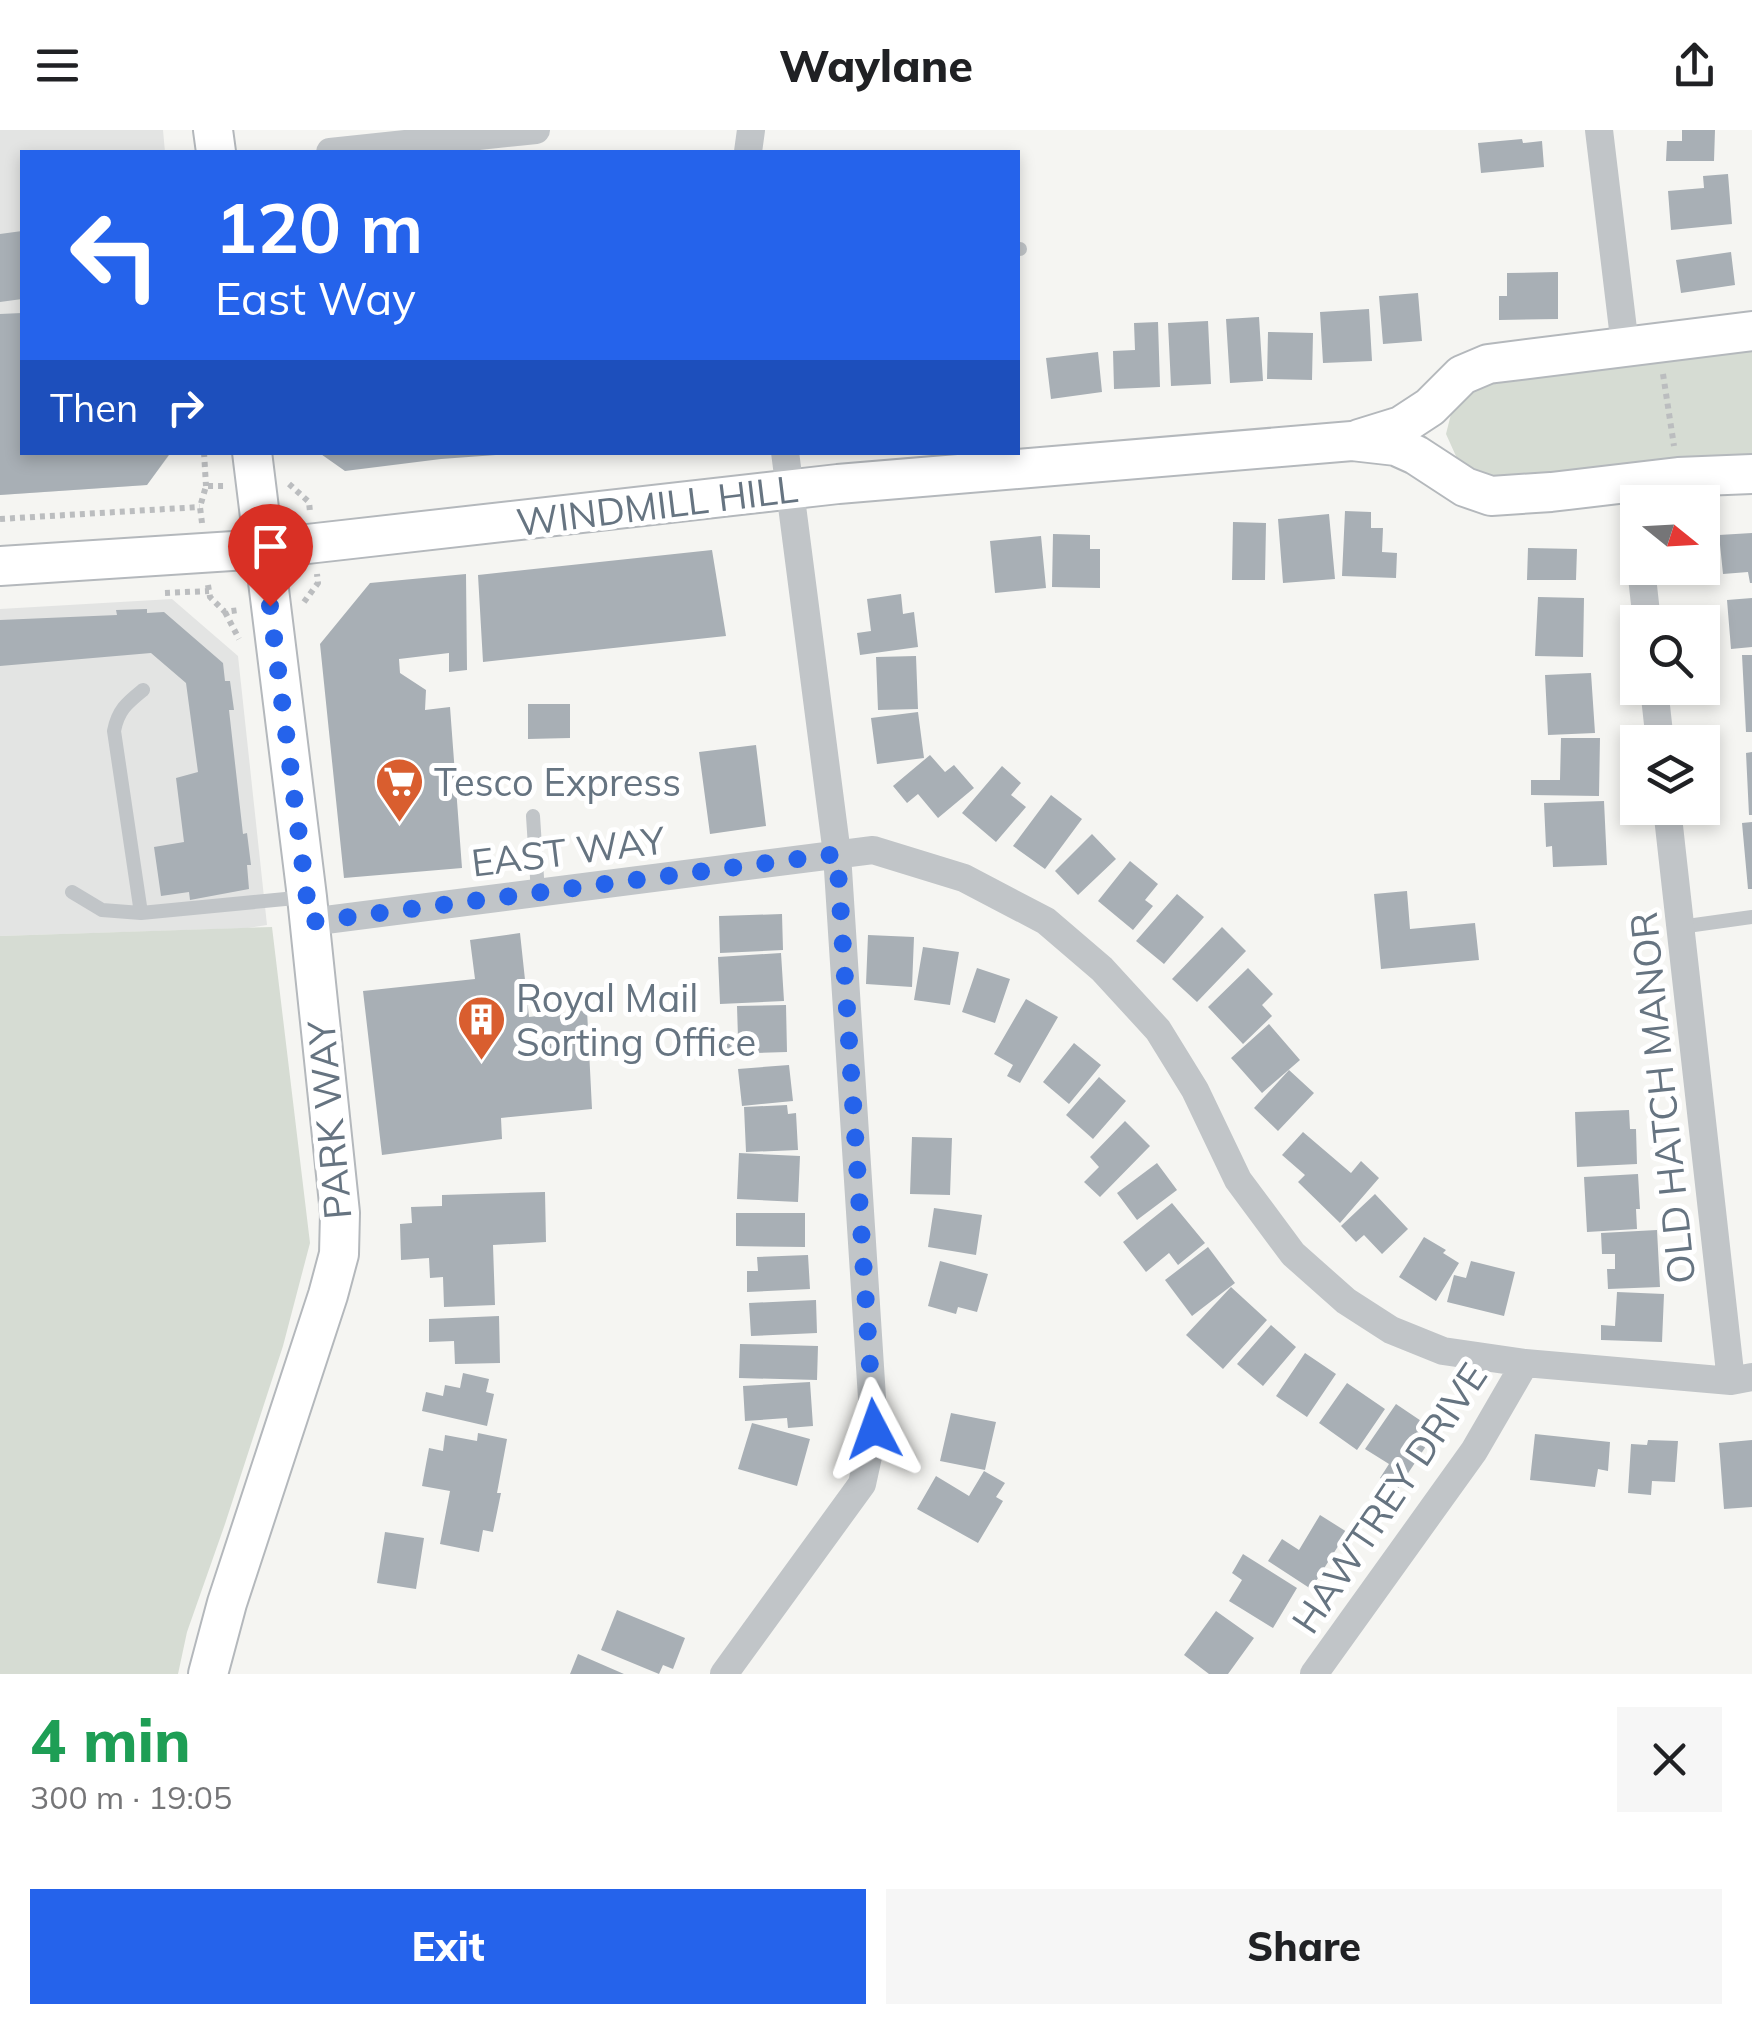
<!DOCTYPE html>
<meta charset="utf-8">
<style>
:root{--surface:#fff;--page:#f6f6f6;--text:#202124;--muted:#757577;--accent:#2563eb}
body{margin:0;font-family:Mulish,sans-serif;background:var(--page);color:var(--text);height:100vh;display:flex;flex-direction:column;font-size:38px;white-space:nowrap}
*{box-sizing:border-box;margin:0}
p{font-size:32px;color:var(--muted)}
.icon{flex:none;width:55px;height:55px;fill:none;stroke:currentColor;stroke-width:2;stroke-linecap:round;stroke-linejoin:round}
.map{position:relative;height:1544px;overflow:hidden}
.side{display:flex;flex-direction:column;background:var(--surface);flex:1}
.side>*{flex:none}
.guide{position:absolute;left:20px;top:20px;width:1000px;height:305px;border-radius:0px;box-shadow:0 5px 15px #0003;background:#2563eb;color:#fff;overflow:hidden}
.needle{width:65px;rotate:108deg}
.buttons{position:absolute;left:1620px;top:355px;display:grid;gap:20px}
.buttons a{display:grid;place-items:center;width:100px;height:100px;border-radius:0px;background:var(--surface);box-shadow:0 5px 15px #0003;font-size:50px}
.pin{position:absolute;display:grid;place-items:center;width:85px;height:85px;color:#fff;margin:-102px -42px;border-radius:50% 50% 50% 0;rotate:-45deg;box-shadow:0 0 10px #0007}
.pin .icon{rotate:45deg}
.me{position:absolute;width:110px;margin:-55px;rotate:356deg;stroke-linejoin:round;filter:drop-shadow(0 0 8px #0008)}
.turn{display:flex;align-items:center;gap:35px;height:210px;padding:0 30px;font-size:45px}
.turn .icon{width:130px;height:130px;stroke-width:2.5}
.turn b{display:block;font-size:70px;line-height:85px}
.then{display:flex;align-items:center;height:95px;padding:0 30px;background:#0003;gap:20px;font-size:38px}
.round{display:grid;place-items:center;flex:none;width:105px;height:105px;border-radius:0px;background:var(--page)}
.overview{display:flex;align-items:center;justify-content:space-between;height:170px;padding:0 30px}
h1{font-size:60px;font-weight:800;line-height:75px;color:#1e9e55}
.primary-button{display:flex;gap:20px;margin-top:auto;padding:20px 30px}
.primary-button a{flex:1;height:115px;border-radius:0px;background:var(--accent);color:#fff;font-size:40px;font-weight:800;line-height:115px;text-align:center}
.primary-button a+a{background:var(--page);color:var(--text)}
header{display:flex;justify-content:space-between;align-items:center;height:130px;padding:0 30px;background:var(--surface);font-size:45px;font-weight:800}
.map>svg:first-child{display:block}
.built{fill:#e3e4e3}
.green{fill:#d6dcd3}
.building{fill:#a8afb5}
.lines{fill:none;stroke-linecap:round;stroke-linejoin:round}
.secondary-casing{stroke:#b4b8bc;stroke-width:42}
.path{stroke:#bbbdbf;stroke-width:6;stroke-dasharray:5 5;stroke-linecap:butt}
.lane{stroke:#c1c5c8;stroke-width:14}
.street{stroke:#c1c5c8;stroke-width:28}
.secondary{stroke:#fff;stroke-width:38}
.route{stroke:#2563eb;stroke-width:18;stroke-dasharray:0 32.4}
.labels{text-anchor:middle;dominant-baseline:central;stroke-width:10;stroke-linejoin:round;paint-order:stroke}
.street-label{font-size:38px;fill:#667481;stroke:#fff}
.poi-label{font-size:38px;fill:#667481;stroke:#fff;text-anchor:start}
</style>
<header><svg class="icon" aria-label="menu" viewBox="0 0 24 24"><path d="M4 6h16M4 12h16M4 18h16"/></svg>Waylane<svg class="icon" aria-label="share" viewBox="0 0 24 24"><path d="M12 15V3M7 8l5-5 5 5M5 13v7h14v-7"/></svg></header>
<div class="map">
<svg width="1752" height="1544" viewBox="0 0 1752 1544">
<rect width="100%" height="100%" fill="#f5f5f2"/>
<path class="built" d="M 0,0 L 163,0 L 165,22 L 22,22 L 22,322 L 171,323 L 147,355 L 0,365 Z
M 172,469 L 238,526 L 267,795 L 248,798 L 0,806 L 0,479 Z"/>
<path class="green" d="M 1752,217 L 1752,330 L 1491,353 L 1460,335 L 1446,304 L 1454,272 L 1484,245 Z
M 272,797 L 310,1113 L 283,1216 L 225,1394 L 187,1502 L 178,1544 L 0,1544 L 0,806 Z"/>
<path class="building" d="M 1682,0 L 1715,0 L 1714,31 L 1666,31 L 1667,11 L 1682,11 Z
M 1522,9 L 1523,13 L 1542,11 L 1544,37 L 1481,43 L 1478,13 Z
M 1728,44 L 1732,94 L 1671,100 L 1668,61 L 1704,58 L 1703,46 Z
M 22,101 L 22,169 L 0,172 L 0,104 Z
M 1731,122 L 1735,155 L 1681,163 L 1676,130 Z
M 1558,142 L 1558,189 L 1499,190 L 1499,166 L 1507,166 L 1507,143 Z
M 1418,163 L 1422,211 L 1383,214 L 1379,166 Z
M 1369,179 L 1372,231 L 1323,233 L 1320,182 Z
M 22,183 L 22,322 L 171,322 L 147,355 L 0,365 L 0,184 Z
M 1259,187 L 1263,251 L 1230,253 L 1226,189 Z
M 1208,191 L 1211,254 L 1171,256 L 1168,193 Z
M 1158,192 L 1160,257 L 1114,259 L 1113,221 L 1135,220 L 1134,193 Z
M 1268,202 L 1313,203 L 1312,250 L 1267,249 Z
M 1098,222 L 1102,262 L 1051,269 L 1046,228 Z
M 318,322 L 495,322 L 496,325 L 441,329 L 345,341 Z
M 1345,381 L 1371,382 L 1371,398 L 1383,398 L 1382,422 L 1397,423 L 1396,448 L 1342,446 Z
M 1329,384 L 1335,449 L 1283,453 L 1278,389 Z
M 1233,392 L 1266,393 L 1265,450 L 1232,450 Z
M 1752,403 L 1752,453 L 1750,453 L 1748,442 L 1723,444 L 1719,405 Z
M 1053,404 L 1090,405 L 1090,419 L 1100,419 L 1100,458 L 1052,457 Z
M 1041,406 L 1046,458 L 995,463 L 990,411 Z
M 1528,418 L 1577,419 L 1576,450 L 1527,450 Z
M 712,420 L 726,506 L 483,532 L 478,445 Z
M 466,444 L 467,540 L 449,542 L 449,523 L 399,529 L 400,543 L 426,560 L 425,580 L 450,577 L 462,738 L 344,748 L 320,514 L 370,453 Z
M 901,464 L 903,484 L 914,482 L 918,517 L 860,525 L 857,503 L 871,501 L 867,469 Z
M 1538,467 L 1584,468 L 1583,527 L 1535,526 Z
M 1752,468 L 1752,517 L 1731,519 L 1727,470 Z
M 147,479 L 147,483 L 164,482 L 223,533 L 225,551 L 230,551 L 234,580 L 229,580 L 243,704 L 247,703 L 251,735 L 247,735 L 249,759 L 190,770 L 189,762 L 161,766 L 154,717 L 184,712 L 176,648 L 198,642 L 186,553 L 151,523 L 0,536 L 0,490 L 117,485 L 116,480 Z
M 1742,525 L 1752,525 L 1752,602 L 1746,602 Z
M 916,526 L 918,579 L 878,580 L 876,527 Z
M 1591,543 L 1595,603 L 1548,605 L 1545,545 Z
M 528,574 L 570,574 L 570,608 L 528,609 Z
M 918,582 L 924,628 L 877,634 L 871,588 Z
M 1561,608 L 1600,608 L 1599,666 L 1531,665 L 1531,650 L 1560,650 Z
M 756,615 L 766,696 L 710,704 L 699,622 Z
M 1752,622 L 1752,685 L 1749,685 L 1746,623 Z
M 930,625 L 945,642 L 954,635 L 974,658 L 938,688 L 918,664 L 907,673 L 893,656 Z
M 1002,636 L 1021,653 L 1011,665 L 1026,677 L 996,712 L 962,683 Z
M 1051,665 L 1082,689 L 1045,739 L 1013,716 Z
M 1604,671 L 1607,735 L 1553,737 L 1552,716 L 1546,717 L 1544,673 Z
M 1752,692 L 1752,759 L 1748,759 L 1742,693 Z
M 1092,704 L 1116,729 L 1078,765 L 1055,741 Z
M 1130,731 L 1158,754 L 1145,770 L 1153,776 L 1133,800 L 1098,771 Z
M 1407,761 L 1410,799 L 1475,793 L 1479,830 L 1381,839 L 1374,764 Z
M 1177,764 L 1204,787 L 1164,834 L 1136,811 Z
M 782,784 L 783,820 L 720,823 L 719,786 Z
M 1222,797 L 1246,821 L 1197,872 L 1172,849 Z
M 520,803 L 529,887 L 587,880 L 592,979 L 501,988 L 502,1009 L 382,1025 L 363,861 L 475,849 L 470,810 Z
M 868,805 L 914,807 L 912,857 L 866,854 Z
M 923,817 L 959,822 L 950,875 L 914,870 Z
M 781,823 L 784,871 L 720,874 L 718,827 Z
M 977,838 L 1010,849 L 995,893 L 962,882 Z
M 1248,838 L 1273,864 L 1262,875 L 1272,886 L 1243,914 L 1208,877 Z
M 1026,869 L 1058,887 L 1020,953 L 1007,946 L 1013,935 L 994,924 Z
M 786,875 L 787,922 L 727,924 L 726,909 L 738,908 L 737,876 Z
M 1269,894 L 1300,930 L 1262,963 L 1231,928 Z
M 1074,913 L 1101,935 L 1069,974 L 1043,952 Z
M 789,935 L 793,971 L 742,976 L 738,939 Z
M 1289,940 L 1314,963 L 1278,1001 L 1254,978 Z
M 1099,947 L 1126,971 L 1093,1009 L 1066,985 Z
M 787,975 L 788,984 L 796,983 L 798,1020 L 746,1022 L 744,977 Z
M 1629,980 L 1630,999 L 1636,999 L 1637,1034 L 1577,1037 L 1575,982 Z
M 1125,991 L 1150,1016 L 1100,1067 L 1084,1052 L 1099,1037 L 1090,1027 Z
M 1303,1002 L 1351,1043 L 1361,1031 L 1379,1048 L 1340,1093 L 1298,1052 L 1305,1045 L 1282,1025 Z
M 912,1007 L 952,1008 L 950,1065 L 910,1064 Z
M 739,1023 L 800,1026 L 798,1072 L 737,1069 Z
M 1157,1033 L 1177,1060 L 1137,1090 L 1117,1063 Z
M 1638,1044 L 1640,1079 L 1636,1079 L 1637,1099 L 1587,1102 L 1584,1047 Z
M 545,1062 L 546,1112 L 493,1115 L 495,1175 L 444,1177 L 443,1147 L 430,1148 L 429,1128 L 401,1130 L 400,1094 L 412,1093 L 411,1077 L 442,1076 L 442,1065 Z
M 1375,1064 L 1408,1099 L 1382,1124 L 1364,1105 L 1356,1112 L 1341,1096 Z
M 1172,1073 L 1205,1113 L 1178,1135 L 1169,1123 L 1146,1142 L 1123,1112 Z
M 934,1078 L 982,1085 L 976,1125 L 928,1117 Z
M 736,1083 L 805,1083 L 805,1117 L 736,1116 Z
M 1657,1100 L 1660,1157 L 1608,1159 L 1607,1139 L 1615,1139 L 1615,1124 L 1602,1124 L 1601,1103 Z
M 1424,1107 L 1446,1120 L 1443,1123 L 1459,1133 L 1436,1171 L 1399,1147 Z
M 1208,1117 L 1235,1153 L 1192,1186 L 1165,1150 Z
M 808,1125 L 810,1159 L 747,1162 L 747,1141 L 758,1141 L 757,1127 Z
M 940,1131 L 988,1144 L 977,1182 L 958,1177 L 956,1184 L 928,1176 Z
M 1471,1131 L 1515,1142 L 1504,1186 L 1447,1172 L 1454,1145 L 1466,1148 Z
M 1231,1157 L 1267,1190 L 1223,1239 L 1186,1205 Z
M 1617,1162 L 1664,1164 L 1662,1212 L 1601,1210 L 1601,1195 L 1615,1196 Z
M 816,1170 L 817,1203 L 751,1206 L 749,1173 Z
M 499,1186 L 500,1233 L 455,1234 L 454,1211 L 429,1212 L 429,1189 Z
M 1271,1195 L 1296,1217 L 1263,1256 L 1237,1234 Z
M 740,1214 L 818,1216 L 817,1250 L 739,1248 Z
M 1305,1223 L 1336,1244 L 1307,1287 L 1276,1266 Z
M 463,1243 L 489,1249 L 486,1262 L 494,1264 L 487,1296 L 422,1281 L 426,1262 L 443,1266 L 445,1255 L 460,1258 Z
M 810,1252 L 813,1296 L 788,1298 L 787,1288 L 745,1291 L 743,1256 Z
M 1347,1253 L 1385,1279 L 1357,1320 L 1319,1293 Z
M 1396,1274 L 1436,1301 L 1397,1360 L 1380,1348 L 1389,1334 L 1365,1319 Z
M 951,1283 L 996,1292 L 985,1340 L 940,1331 Z
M 752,1293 L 810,1309 L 797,1356 L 738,1339 Z
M 478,1303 L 507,1309 L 497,1363 L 501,1363 L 493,1402 L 483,1400 L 479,1422 L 440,1414 L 450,1361 L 422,1356 L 429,1318 L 443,1321 L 445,1305 L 477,1311 Z
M 1535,1304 L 1610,1312 L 1608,1341 L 1598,1339 L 1595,1357 L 1530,1350 Z
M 1648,1310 L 1678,1311 L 1675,1352 L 1652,1351 L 1651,1365 L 1628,1363 L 1631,1314 L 1647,1315 Z
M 1752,1310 L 1752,1377 L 1724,1379 L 1719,1313 Z
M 984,1341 L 1005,1353 L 996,1367 L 1003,1371 L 978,1413 L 917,1379 L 936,1346 L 969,1366 Z
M 1320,1385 L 1347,1402 L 1311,1459 L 1268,1431 L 1282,1409 L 1299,1420 Z
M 385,1402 L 424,1408 L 416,1459 L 377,1453 Z
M 1243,1424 L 1297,1458 L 1273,1498 L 1229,1471 L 1242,1450 L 1232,1443 Z
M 617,1480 L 685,1508 L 673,1539 L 663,1535 L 659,1544 L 601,1520 Z
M 1216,1481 L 1254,1508 L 1228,1544 L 1209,1544 L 1184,1525 Z
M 578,1524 L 624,1544 L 570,1544 Z"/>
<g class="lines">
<defs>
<path id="secondary" d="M 213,0 L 216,22
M 1359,309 L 1401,296 L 1430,277 L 1462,245 L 1488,234 L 1752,201
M 0,436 L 263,419 L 838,354 L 1352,311 L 1396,316 L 1416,325 L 1465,357 L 1491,366 L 1551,362 L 1678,347 L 1752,344
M 208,1544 L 227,1473 L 328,1165 L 339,1124 L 340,1083 L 307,767 L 252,322"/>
</defs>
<use href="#secondary" class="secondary-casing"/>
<path class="path" d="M 1663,244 L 1674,316
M 204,322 L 206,356
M 289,354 L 309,372 L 310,382
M 0,389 L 200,377
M 202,393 L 200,377 L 206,356 L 227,356
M 208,455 L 210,467 L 225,482 L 239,480
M 165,463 L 209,461
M 304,472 L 318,453 L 317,444
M 225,482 L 239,509"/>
<path class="lane" d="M 1018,119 L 1020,119
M 533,686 L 538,763
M 72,762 L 102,780 L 141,783 L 306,767
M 141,783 L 114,601 C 118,580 127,573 143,560
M 1680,797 L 1752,787"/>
<path class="street" d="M 1599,0 L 1625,216
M 330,22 L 536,0
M 748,22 L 751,0
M 1631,352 L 1638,404
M 1641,438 L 1647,492
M 1654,558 L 1660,612
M 1667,678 L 1731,1251
M 310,792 L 873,720 L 964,748 L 1046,791 L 1102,839 L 1158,900 L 1195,960 L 1238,1050 L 1293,1124 L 1346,1171 L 1391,1200 L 1443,1221 L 1525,1233 L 1731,1251 L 1752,1247
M 724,1544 L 862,1354 L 874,1299 L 837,724 L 785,322
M 1314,1544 L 1474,1321 L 1525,1233"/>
<use href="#secondary" class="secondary"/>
</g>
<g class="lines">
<path class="route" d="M 270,476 L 310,792 L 837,724 L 874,1299"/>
</g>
<defs>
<symbol id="supermarket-pin" viewBox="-11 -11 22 30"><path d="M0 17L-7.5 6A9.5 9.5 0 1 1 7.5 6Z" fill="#d95e2f" stroke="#fff"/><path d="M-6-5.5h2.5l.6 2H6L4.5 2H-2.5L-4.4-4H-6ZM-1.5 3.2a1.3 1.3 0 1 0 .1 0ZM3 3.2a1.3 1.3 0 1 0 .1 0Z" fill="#fff"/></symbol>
<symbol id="building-pin" viewBox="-11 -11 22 30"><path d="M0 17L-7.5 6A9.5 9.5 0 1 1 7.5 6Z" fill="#d95e2f" stroke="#fff"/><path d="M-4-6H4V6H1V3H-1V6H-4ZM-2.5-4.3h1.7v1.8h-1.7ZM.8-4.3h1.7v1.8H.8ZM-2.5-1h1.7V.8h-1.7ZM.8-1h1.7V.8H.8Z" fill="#fff"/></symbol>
</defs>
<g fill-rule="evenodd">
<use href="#supermarket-pin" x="372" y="624" width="55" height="75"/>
<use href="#building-pin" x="454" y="862" width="55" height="75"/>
</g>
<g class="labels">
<g class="street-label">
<text transform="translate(657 375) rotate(-7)">WINDMILL HILL</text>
<text transform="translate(568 721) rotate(-7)">EAST WAY</text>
<text transform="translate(1662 968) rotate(-96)">OLD HATCH MANOR</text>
<text transform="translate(329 990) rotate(-95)">PARK WAY</text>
<text transform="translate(1389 1368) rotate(-56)">HAWTREY DRIVE</text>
</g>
<g class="poi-label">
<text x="434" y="652">Tesco Express</text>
<text x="516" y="868">Royal Mail<tspan x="516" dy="44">Sorting Office</tspan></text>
</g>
</g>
</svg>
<div class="buttons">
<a><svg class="needle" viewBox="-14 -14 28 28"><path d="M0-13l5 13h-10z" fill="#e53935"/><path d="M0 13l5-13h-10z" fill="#757577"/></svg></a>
<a><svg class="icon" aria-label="search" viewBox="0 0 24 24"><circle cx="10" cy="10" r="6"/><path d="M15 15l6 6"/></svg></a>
<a><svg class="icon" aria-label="layers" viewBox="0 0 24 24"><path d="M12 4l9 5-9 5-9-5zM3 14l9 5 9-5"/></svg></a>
</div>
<div class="pin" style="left:270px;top:476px;background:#d93025"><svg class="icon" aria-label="arrive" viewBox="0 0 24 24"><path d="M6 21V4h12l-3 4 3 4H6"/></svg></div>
<svg class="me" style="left:874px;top:1299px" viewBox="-20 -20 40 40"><path d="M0-17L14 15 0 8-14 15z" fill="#2563eb" stroke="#fff" stroke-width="4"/></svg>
<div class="guide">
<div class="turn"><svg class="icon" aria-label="left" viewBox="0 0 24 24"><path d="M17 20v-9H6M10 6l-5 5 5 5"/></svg><div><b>120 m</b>East Way</div></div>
<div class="then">Then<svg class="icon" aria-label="right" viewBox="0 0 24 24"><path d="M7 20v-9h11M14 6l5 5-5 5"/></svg></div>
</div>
</div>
<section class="side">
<div class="overview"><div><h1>4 min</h1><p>300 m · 19:05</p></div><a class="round"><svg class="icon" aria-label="close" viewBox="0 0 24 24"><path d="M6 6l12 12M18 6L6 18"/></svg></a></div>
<div class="primary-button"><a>Exit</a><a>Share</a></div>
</section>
